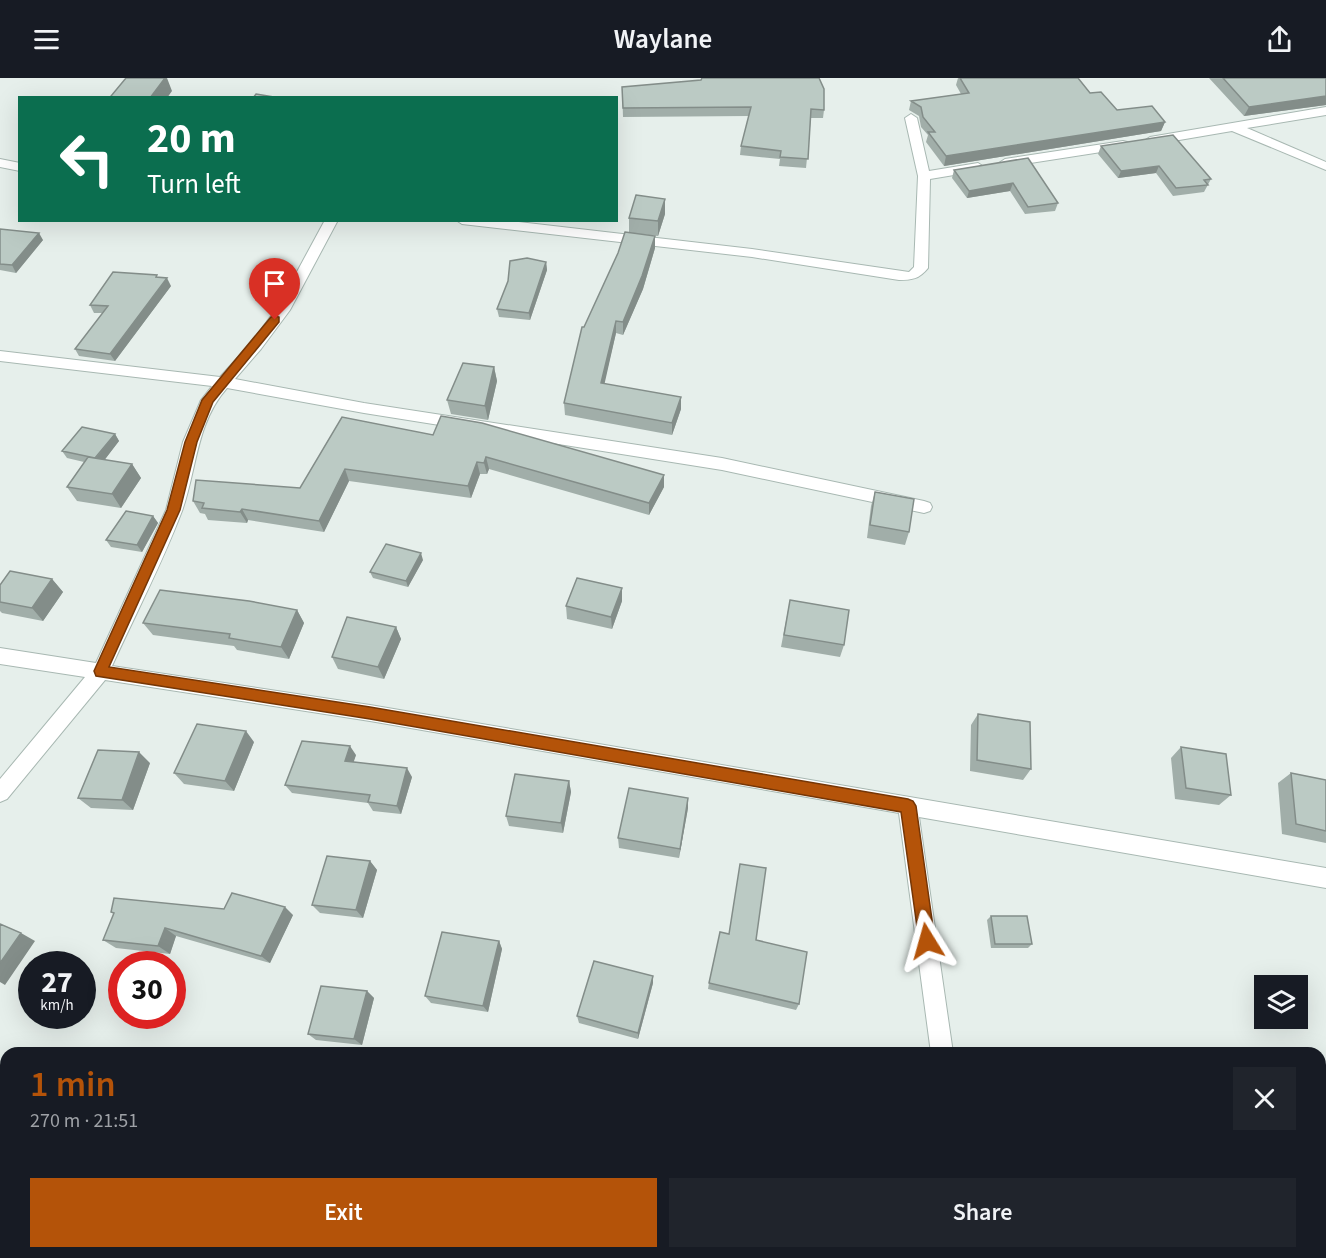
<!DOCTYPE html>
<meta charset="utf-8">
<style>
:root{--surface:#171b24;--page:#20242c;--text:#f1f3f6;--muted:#9ea1a6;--accent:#b45309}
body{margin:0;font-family:"Source Sans 3",sans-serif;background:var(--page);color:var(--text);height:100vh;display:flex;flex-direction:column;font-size:22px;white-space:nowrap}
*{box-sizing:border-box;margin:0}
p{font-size:20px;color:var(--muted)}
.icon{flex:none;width:33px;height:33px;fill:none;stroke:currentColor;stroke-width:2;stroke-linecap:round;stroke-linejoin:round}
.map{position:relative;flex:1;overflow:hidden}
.drawer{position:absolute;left:0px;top:969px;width:1326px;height:212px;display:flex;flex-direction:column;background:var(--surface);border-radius:18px 18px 0 0;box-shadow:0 6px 24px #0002}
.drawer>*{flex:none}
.guide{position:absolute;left:18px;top:18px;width:600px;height:126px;border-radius:0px;box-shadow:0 6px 24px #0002;background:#0b6e4f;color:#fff;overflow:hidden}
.buttons{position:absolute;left:1254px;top:897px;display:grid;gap:12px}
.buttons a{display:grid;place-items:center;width:54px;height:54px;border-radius:0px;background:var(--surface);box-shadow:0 6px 24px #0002;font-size:30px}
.speed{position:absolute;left:18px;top:873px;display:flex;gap:12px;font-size:30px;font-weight:700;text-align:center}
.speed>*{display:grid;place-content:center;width:78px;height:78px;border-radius:50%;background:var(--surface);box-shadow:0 6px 24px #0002;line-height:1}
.speed small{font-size:15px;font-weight:400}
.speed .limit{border:9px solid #d22;background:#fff;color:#111}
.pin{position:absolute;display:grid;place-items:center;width:51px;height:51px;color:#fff;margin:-62px -26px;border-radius:50% 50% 50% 0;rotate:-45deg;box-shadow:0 0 6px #0007}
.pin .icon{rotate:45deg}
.me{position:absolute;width:66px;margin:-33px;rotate:352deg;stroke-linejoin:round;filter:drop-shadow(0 0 4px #0008)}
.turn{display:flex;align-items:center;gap:21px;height:126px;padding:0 30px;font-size:27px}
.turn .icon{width:78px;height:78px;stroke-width:2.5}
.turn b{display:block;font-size:42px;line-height:51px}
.round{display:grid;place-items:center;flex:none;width:63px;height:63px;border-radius:0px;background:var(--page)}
.head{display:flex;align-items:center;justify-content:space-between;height:102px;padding:0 30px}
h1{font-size:36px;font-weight:600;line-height:45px;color:var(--accent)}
.primary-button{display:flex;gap:12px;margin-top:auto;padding:12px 30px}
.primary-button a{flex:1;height:69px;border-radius:0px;background:var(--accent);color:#fff;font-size:24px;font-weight:600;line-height:69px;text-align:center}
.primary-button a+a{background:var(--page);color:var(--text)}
header{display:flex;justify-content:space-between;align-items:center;height:78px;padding:0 30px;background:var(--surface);font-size:27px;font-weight:600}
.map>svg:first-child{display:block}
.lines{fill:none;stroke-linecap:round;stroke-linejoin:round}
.minor-casing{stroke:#a8b8b2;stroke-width:2}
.minor{fill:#fff;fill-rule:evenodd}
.wall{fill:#a1aea9}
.shaded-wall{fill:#838d89}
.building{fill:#bbcac4;stroke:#838d89;stroke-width:1.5}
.route{fill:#b45309;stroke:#753606;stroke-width:1.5}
</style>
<header><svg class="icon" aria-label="menu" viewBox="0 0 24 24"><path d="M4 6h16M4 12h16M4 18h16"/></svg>Waylane<svg class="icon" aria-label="share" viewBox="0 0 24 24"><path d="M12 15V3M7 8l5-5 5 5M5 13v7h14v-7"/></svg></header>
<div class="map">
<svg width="1326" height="1180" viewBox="0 0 1326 1180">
<rect width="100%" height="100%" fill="#e6efeb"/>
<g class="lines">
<defs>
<path id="minor" d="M 1326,29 L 1326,37 L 1247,50 L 1326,84 L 1326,92 L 1232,53 L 1150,67 L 1144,63 L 1150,59 Z
M 911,36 L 917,40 L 929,93 L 978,85 L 984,89 L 978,93 L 930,101 L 928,190 C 919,201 912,202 899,202 L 752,179 L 462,146 L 456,142 L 501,142 L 752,171 L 909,194 L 914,189 L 918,98 L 905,40 Z
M 1123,63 L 1127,64 L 1127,70 L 1005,89 L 999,85 L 1005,81 Z
M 0,81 L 20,85 L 20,93 L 0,89 Z
M 325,142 L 338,142 L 290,232 L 261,271 L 235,301 L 364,325 L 722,380 L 924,423 L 930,425 L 932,429 L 930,433 L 924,435 L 722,392 L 364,335 L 227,310 C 196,345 197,391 182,433 C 162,486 135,537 112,588 L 370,627 L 1326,790 L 1326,810 L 919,739 L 953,975 L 931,975 L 899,735 L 370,643 L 105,602 L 7,721 L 0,724 L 0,701 L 85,599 L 0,586 L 0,570 L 96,585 L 166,432 L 183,364 L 201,322 L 212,308 L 0,283 L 0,273 L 220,299 L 251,265 L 279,227 Z
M 0,1027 L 6,1028 L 6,1052 L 0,1051 Z
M 958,1174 L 982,1174 L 982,1180 L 958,1180 Z"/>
</defs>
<use href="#minor" class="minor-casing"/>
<use href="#minor" class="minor"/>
</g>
<path class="wall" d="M 958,0 L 1078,0 L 1090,15 L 1117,32 L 1165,44 L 1161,53 L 944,88 L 926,64 L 928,57 L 921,49 L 919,38 L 909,32 L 911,23 L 961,16 L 956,7 Z
M 1209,0 L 1326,0 L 1326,27 L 1244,38 Z
M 622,9 L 824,32 L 823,40 L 811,40 L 806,90 L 779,88 L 780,81 L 740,77 L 741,68 L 749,38 L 623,39 Z
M 1101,68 L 1211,101 L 1204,114 L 1173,118 L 1156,95 L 1118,100 L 1098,76 Z
M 1028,80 L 1058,125 L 1055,133 L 1025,136 L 1010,113 L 967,120 L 952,100 L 954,92 Z
M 665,121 L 665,136 L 658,158 L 629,155 L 629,140 Z
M 0,151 L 43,162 L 16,195 L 0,192 Z
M 655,158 L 655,170 L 643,211 L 623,257 L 616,255 L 604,305 L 681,331 L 672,357 L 565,337 L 564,325 L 584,249 Z
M 546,184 L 547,192 L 530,242 L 499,239 L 497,231 Z
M 171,208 L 115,283 L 79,278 L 75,271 L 103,235 L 94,235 L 90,227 Z
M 494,289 L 497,303 L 488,342 L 451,336 L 447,322 Z
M 342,339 L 433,357 L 664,397 L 664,409 L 649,437 L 489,391 L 487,396 L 480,396 L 471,420 L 349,403 L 324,454 L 248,442 L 247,445 L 208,442 L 205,436 L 200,435 L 193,423 L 300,410 Z
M 115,356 L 119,363 L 104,382 L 132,386 L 141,400 L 121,430 L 77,423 L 67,409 L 84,384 L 67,380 L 62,373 Z
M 875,414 L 909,454 L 905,467 L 867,460 L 871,428 Z
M 153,438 L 158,445 L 142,474 L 111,469 L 106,462 Z
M 423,482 L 408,509 L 373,500 L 370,494 Z
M 52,501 L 63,514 L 43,543 L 2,535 L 0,533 L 0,507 Z
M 790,522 L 844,567 L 840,579 L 781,569 Z
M 622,523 L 612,551 L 567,541 L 566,528 Z
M 297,532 L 304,545 L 289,581 L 237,572 L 234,568 L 153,557 L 143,545 Z
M 396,549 L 401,561 L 384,601 L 338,591 L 332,579 Z
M 978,636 L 1031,691 L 1023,702 L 970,693 L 971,647 Z
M 254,664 L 234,713 L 184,706 L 174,695 Z
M 1181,669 L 1231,717 L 1219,727 L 1175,721 L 1171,680 Z
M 356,677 L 353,684 L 412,699 L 401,736 L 373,733 L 368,725 L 292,715 L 285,707 Z
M 150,685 L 133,732 L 91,730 L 78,720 Z
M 1291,695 L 1326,702 L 1326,765 L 1282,756 L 1278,705 Z
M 569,703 L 571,714 L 563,755 L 509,748 L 506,738 Z
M 688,720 L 688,730 L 679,780 L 619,770 L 618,760 Z
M 370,783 L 377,792 L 363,840 L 320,835 L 312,827 Z
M 111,834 L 293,837 L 270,885 L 176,858 L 170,876 L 116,870 L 103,862 L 114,836 Z
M 991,838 L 1032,866 L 1028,870 L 991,870 L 987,842 Z
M 756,862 L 799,926 L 796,932 L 708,911 L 709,905 Z
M 499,863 L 502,871 L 488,934 L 431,925 L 425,918 Z
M 653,905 L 638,961 L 579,945 L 577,938 Z
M 367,913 L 374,920 L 362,967 L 316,962 L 308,956 Z
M 1055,1174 L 1122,1174 L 1123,1180 L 1056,1180 Z"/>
<path class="shaded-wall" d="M 165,0 L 167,0 L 172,13 L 167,20 L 150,20 Z
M 1326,18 L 1326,27 L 1244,38 L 1249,29 Z
M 1165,44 L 1161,53 L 944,88 L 946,78 Z
M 1159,88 L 1156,95 L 1118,100 L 1121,93 Z
M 1013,105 L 1010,113 L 967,120 L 969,113 Z
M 665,121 L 665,136 L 658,158 L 658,143 Z
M 39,155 L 43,162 L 16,195 L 12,187 Z
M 655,158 L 655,170 L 643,211 L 623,257 L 623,244 Z
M 546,184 L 547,192 L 530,242 L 529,235 Z
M 167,200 L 171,208 L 115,283 L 110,276 Z
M 616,243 L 616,255 L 602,317 L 601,305 Z
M 494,289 L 497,303 L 488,342 L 485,328 Z
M 681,319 L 681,331 L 672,357 L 672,345 Z
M 115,356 L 119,363 L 100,388 L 95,381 Z
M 486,379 L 489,391 L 487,396 L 484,385 Z
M 477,384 L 480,396 L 471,420 L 468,408 Z
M 132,386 L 141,400 L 121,430 L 112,416 Z
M 345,391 L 349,403 L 324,454 L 319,443 Z
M 664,397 L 664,409 L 649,437 L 649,425 Z
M 242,431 L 248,442 L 247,445 L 240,434 Z
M 153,438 L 158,445 L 142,474 L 137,467 Z
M 421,475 L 423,482 L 408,509 L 406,503 Z
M 52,501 L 63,514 L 43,543 L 32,530 Z
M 622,510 L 622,523 L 612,551 L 611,539 Z
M 297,532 L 304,545 L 289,581 L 281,569 Z
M 396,549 L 401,561 L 384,601 L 378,589 Z
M 246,653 L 254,664 L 234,713 L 225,703 Z
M 350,668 L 356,677 L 351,692 L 345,683 Z
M 139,674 L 150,685 L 133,732 L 122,722 Z
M 407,690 L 412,699 L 401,736 L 397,728 Z
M 569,703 L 571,714 L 563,755 L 561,745 Z
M 688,720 L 688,730 L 679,780 L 680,771 Z
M 370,783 L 377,792 L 363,840 L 356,832 Z
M 285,829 L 293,837 L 270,885 L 261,878 Z
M 165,850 L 176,858 L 170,876 L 158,868 Z
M 21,855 L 35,863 L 5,907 L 0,904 L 0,885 Z
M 499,863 L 502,871 L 488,934 L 483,928 Z
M 653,898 L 653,905 L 638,961 L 638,955 Z
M 367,913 L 374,920 L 362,967 L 354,961 Z"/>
<path class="building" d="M 126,0 L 165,0 L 150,20 L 118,20 L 111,18 Z
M 702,0 L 819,0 L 824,11 L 824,32 L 811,31 L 808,81 L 780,79 L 781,73 L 741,68 L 751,29 L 623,30 L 622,9 L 701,2 Z
M 960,0 L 1078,0 L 1090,15 L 1101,14 L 1117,32 L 1152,28 L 1165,44 L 946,78 L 928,54 L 935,54 L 923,39 L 921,29 L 911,23 L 969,15 Z
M 1223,0 L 1326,0 L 1326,18 L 1249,29 Z
M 256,16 L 280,20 L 253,20 Z
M 1173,57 L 1211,101 L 1204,102 L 1208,107 L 1176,110 L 1159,88 L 1121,93 L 1101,68 Z
M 1028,80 L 1058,125 L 1028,129 L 1013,105 L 969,113 L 954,92 Z
M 636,117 L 665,121 L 658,143 L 629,140 Z
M 0,151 L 39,155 L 12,187 L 0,186 Z
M 625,154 L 655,158 L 642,198 L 623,244 L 616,243 L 601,305 L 681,319 L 672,345 L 564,325 L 582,249 L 584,249 L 618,175 Z
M 527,180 L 546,184 L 529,235 L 497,231 L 508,203 L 510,183 Z
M 113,194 L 157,197 L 156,199 L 167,200 L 110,276 L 75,271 L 108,228 L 90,227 Z
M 463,285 L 494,289 L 485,328 L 447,322 Z
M 441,338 L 482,345 L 664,397 L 649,425 L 486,379 L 484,385 L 477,384 L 468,408 L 345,391 L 319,443 L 242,431 L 240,434 L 202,430 L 204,425 L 193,423 L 196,402 L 300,410 L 342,339 L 433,357 Z
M 82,349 L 115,356 L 95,380 L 62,373 Z
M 88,379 L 132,386 L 112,416 L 67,409 Z
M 875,414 L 914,421 L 909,454 L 870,447 Z
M 126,433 L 153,438 L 137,467 L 106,462 Z
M 386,466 L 421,475 L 406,503 L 370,494 Z
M 10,493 L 52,501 L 32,530 L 0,524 L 0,507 Z
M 577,500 L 622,510 L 611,539 L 566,528 Z
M 160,512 L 249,523 L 297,532 L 281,569 L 229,560 L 230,556 L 143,545 Z
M 790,522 L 849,532 L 844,567 L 784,557 Z
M 347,539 L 396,549 L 378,589 L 332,579 Z
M 978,636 L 1030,644 L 1031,691 L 977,682 Z
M 197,646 L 246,653 L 225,703 L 174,695 Z
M 302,663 L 350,668 L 345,683 L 407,690 L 397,728 L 368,724 L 370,717 L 285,707 Z
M 1181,669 L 1226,676 L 1231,717 L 1186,710 Z
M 98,672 L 139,674 L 122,722 L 78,720 Z
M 1291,695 L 1326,702 L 1326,753 L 1296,746 Z
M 515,696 L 569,703 L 561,745 L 506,738 Z
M 629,710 L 688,720 L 680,771 L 618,760 Z
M 327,778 L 370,783 L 356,832 L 312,827 Z
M 740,786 L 766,790 L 756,862 L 807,874 L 799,926 L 709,905 L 720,854 L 729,856 Z
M 232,815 L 285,829 L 261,878 L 165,850 L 158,868 L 103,862 L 114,835 L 111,834 L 114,820 L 224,831 Z
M 991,838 L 1027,838 L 1032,866 L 995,866 Z
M 0,846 L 21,855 L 0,885 Z
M 442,854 L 499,863 L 483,928 L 425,918 Z
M 594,883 L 653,898 L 638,955 L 577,938 Z
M 321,908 L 367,913 L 354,961 L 308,956 Z
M 1065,1174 L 1122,1174 L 1123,1180 L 1067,1180 Z"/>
<path class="route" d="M 275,238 L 279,239 L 279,244 L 213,324 L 197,364 L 180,432 L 109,589 L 370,629 L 908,721 L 913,723 L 916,728 L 935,863 L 932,868 L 927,871 L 921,868 L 919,863 L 901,734 L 370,641 L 96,598 L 94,593 L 167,432 L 185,364 L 202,322 L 271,239 Z"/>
</svg>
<div class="buttons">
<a><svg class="icon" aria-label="layers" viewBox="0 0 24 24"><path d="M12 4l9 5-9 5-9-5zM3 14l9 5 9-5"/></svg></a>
</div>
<div class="speed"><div>27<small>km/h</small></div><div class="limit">30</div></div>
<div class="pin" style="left:275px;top:242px;background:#d93025"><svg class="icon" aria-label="arrive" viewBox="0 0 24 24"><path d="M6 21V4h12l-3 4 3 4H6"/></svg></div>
<svg class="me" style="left:927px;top:863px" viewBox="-20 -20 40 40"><path d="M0-17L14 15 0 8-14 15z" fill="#b45309" stroke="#fff" stroke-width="4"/></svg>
<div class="guide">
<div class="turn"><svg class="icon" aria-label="left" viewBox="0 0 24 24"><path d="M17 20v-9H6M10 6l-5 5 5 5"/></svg><div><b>20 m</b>Turn left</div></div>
</div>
<section class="drawer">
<div class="head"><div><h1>1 min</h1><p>270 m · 21:51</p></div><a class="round"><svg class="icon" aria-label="close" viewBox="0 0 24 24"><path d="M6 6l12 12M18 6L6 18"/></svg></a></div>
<div class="primary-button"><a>Exit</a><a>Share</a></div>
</section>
</div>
